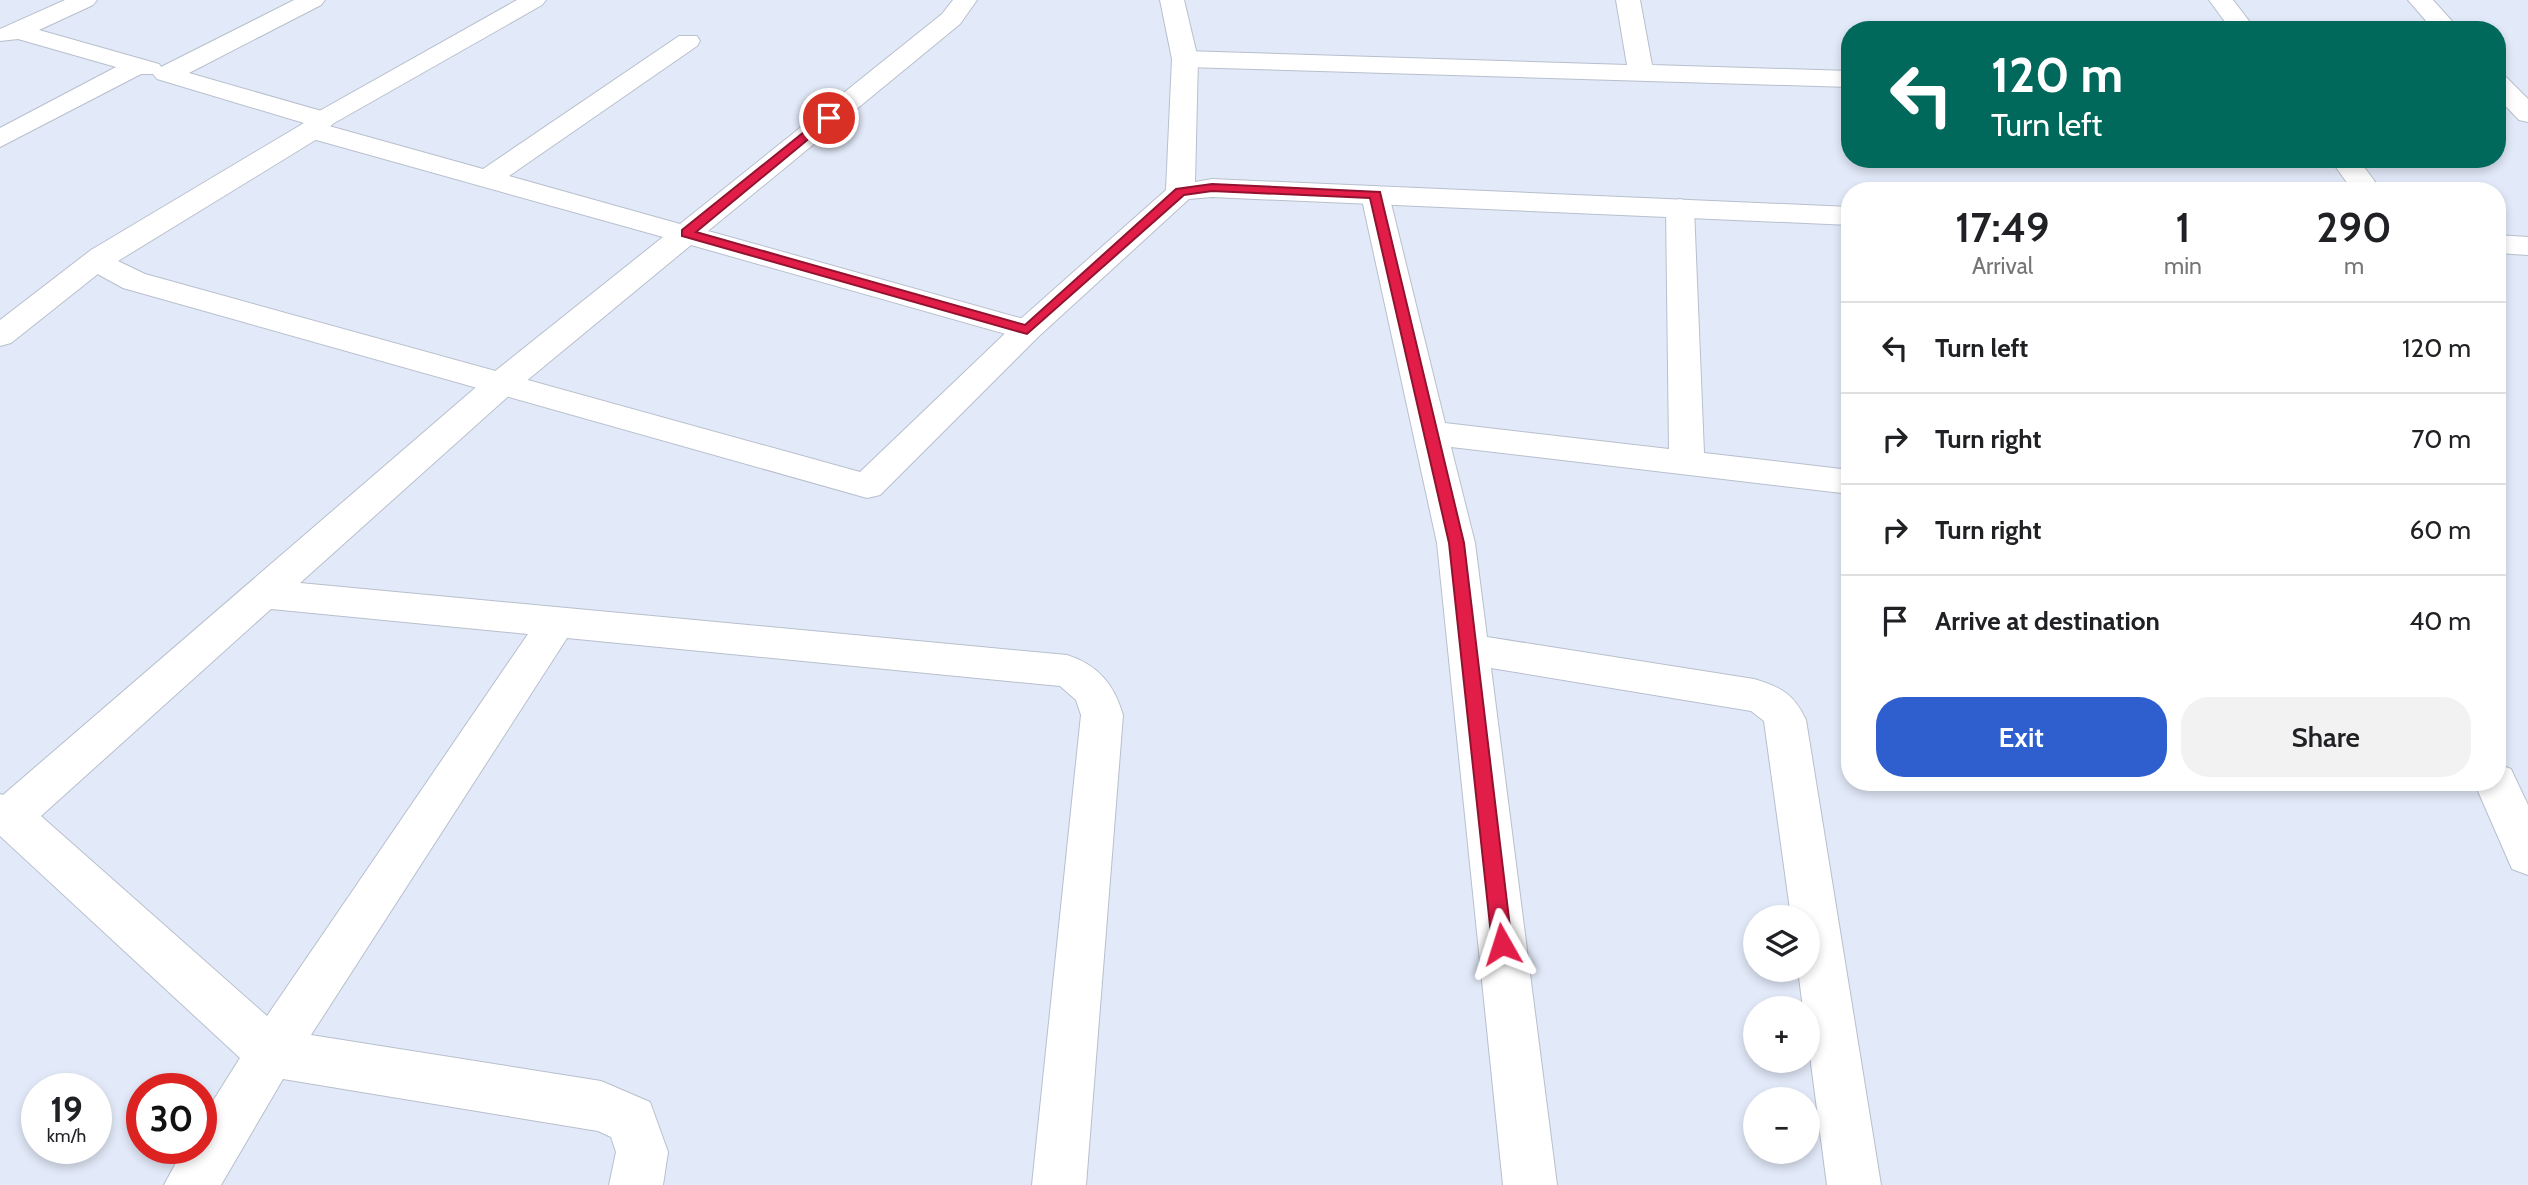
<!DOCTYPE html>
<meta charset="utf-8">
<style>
:root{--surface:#fff;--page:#f2f2f2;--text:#202124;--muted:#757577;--line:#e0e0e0;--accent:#2f5fce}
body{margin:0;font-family:Cabin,sans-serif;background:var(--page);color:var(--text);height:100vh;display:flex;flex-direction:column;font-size:26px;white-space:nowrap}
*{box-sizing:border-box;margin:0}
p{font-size:23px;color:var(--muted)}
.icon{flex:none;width:38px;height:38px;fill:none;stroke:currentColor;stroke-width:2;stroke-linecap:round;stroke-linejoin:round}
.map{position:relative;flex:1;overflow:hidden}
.sheet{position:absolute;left:1841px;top:182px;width:665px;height:609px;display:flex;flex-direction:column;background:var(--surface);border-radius:28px;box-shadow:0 4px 10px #0003}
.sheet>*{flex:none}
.top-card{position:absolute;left:1841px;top:21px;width:665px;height:147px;border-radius:28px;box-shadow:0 4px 10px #0003;background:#00695c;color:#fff;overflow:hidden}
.buttons{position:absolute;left:1743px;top:905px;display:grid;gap:14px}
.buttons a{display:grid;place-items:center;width:77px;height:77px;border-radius:50%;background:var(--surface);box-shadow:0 4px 10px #0003;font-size:35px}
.speed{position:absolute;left:21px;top:1073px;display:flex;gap:14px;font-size:35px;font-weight:700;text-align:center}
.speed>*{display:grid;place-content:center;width:91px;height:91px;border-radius:50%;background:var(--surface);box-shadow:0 4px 10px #0003;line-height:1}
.speed small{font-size:18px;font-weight:400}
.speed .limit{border:10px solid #d22;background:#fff;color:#111}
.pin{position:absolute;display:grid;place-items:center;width:60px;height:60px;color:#fff;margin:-30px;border:4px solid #fff;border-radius:50%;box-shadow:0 2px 7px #0007}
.me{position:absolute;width:77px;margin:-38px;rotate:354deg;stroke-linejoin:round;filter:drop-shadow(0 0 5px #0008)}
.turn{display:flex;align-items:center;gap:24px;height:147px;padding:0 35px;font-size:32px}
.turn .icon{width:91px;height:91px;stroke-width:2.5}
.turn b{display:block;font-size:49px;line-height:60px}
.eta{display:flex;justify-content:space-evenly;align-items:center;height:119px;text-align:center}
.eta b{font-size:42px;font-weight:600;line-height:49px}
.action{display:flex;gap:14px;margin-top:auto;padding:14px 35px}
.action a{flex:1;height:80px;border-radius:28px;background:var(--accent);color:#fff;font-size:28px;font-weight:600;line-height:80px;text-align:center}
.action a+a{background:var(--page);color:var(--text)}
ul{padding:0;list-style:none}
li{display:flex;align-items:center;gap:21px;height:91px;padding:0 35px;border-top:2px solid var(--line)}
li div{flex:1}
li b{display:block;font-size:26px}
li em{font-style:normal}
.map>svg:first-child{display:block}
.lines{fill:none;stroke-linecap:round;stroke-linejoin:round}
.minor-casing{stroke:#b8bfcd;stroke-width:2}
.tertiary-casing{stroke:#b8bfcd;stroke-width:2}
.minor{fill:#fff;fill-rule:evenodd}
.tertiary{fill:#fff;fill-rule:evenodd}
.route{fill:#e11d48;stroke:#92132f;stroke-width:2}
</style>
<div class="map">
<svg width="2528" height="1185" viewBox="0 0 2528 1185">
<rect width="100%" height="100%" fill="#e2e9f8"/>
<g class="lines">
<defs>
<path id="minor" d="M 65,0 L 97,0 L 93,5 L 39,30 L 159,64 L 163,69 L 159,74 L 141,74 L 0,147 L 0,128 L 116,67 L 18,39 L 0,41 L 0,29 Z
M 517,0 L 546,0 L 542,5 L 329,126 L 483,169 L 679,36 L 697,36 L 700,41 L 697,46 L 509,176 L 680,224 L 942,14 L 953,0 L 977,0 L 960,24 L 708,231 L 1038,323 L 1043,330 L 1038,337 L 1027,340 L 691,245 L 513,392 L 300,583 L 1067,655 C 1098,665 1114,684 1123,715 L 1086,1185 L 1032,1185 L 1081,715 L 1076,700 L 1060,686 L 567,638 L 311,1035 L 601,1081 L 650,1102 L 668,1152 L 663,1185 L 609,1185 L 616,1152 L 611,1137 L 598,1131 L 283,1079 L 221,1185 L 164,1185 L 184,1148 L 201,1148 L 201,1120 L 240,1058 L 0,836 L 0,794 L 3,795 L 489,376 L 663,237 L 302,136 L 299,130 L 302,124 L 311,122 L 314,114 ZM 271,609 L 528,634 L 267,1016 L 41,816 Z
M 1616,0 L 1640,0 L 1652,65 L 1850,71 L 1850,87 L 1185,67 L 1176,64 L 1172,59 L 1176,54 L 1185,51 L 1627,65 Z
M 2209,0 L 2233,0 L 2256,30 L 2231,30 Z
M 2408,0 L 2433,0 L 2460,30 L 2434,30 Z
M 2497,74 L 2506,77 L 2528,99 L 2528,122 L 2519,120 L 2497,97 Z
M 2330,159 L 2358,159 L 2382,191 L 2353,191 Z
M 1375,186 L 1385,189 L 1389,195 L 1445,423 L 1669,449 L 1666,208 L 1670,202 L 1680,199 L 1690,202 L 1694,208 L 1704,453 L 1850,470 L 1850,494 L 1451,447 L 1475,543 L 1487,637 L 1754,679 C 1781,687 1794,694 1806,720 L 1881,1185 L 1827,1185 L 1808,1041 L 1808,1008 L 1803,1008 L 1798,970 L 1808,970 L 1808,917 L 1791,917 L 1764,721 L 1751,711 L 1491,668 L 1557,1185 L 1503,1185 L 1437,543 L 1361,195 L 1365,189 Z
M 102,247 L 113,250 L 117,256 L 113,262 L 11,343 L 0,346 L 0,320 L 91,250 Z
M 2497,764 L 2511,769 L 2528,805 L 2528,875 L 2512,869 L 2474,782 L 2497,782 Z"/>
<path id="tertiary" d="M 294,0 L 325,0 L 321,5 L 189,73 L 332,114 L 336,120 L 322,136 L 118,261 L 145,274 L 860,472 L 1016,323 L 1166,190 L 1172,59 L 1160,0 L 1184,0 L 1198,59 L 1195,182 L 1212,179 L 1850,207 L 1850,225 L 1212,197 L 1189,199 L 1038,337 L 880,495 L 867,498 L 123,288 L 92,271 L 87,256 L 91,250 L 304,123 L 157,79 L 153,74 L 157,69 Z
M 2497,235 L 2528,237 L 2528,255 L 2497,253 Z"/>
</defs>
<use href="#minor" class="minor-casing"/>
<use href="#tertiary" class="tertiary-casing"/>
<use href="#minor" class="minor"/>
<use href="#tertiary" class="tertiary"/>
</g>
<path class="route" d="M 825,115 L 834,118 L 696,232 L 1025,325 L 1176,189 L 1212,184 L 1380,192 L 1464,543 L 1512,944 L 1509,950 L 1502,953 L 1495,950 L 1492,944 L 1449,543 L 1370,198 L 1212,191 L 1184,195 L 1027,334 L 682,236 L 682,230 Z"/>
</svg>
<div class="buttons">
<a><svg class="icon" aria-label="layers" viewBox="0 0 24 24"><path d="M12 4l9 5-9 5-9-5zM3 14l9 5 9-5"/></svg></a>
<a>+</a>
<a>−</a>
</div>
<div class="speed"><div>19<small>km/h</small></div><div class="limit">30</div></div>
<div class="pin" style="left:829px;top:118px;background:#d93025"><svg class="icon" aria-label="arrive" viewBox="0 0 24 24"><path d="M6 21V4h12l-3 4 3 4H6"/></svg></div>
<svg class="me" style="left:1502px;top:944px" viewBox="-20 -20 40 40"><path d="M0-17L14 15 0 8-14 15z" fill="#e11d48" stroke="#fff" stroke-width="4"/></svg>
<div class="top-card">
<div class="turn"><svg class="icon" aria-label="left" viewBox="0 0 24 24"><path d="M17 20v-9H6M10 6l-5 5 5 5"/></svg><div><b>120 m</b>Turn left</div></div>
</div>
<section class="sheet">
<div class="eta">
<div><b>17:49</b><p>Arrival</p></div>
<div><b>1</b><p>min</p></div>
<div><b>290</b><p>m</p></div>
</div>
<ul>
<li><svg class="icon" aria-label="left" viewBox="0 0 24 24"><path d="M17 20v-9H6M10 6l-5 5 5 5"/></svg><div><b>Turn left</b></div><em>120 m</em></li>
<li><svg class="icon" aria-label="right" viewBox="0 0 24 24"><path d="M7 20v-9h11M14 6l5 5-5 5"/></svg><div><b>Turn right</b></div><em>70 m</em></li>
<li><svg class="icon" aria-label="right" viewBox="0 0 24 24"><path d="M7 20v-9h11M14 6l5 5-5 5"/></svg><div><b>Turn right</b></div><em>60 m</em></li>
<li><svg class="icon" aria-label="arrive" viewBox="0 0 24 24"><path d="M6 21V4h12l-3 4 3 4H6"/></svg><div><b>Arrive at destination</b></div><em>40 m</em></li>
</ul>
<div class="action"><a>Exit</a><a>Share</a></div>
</section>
</div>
